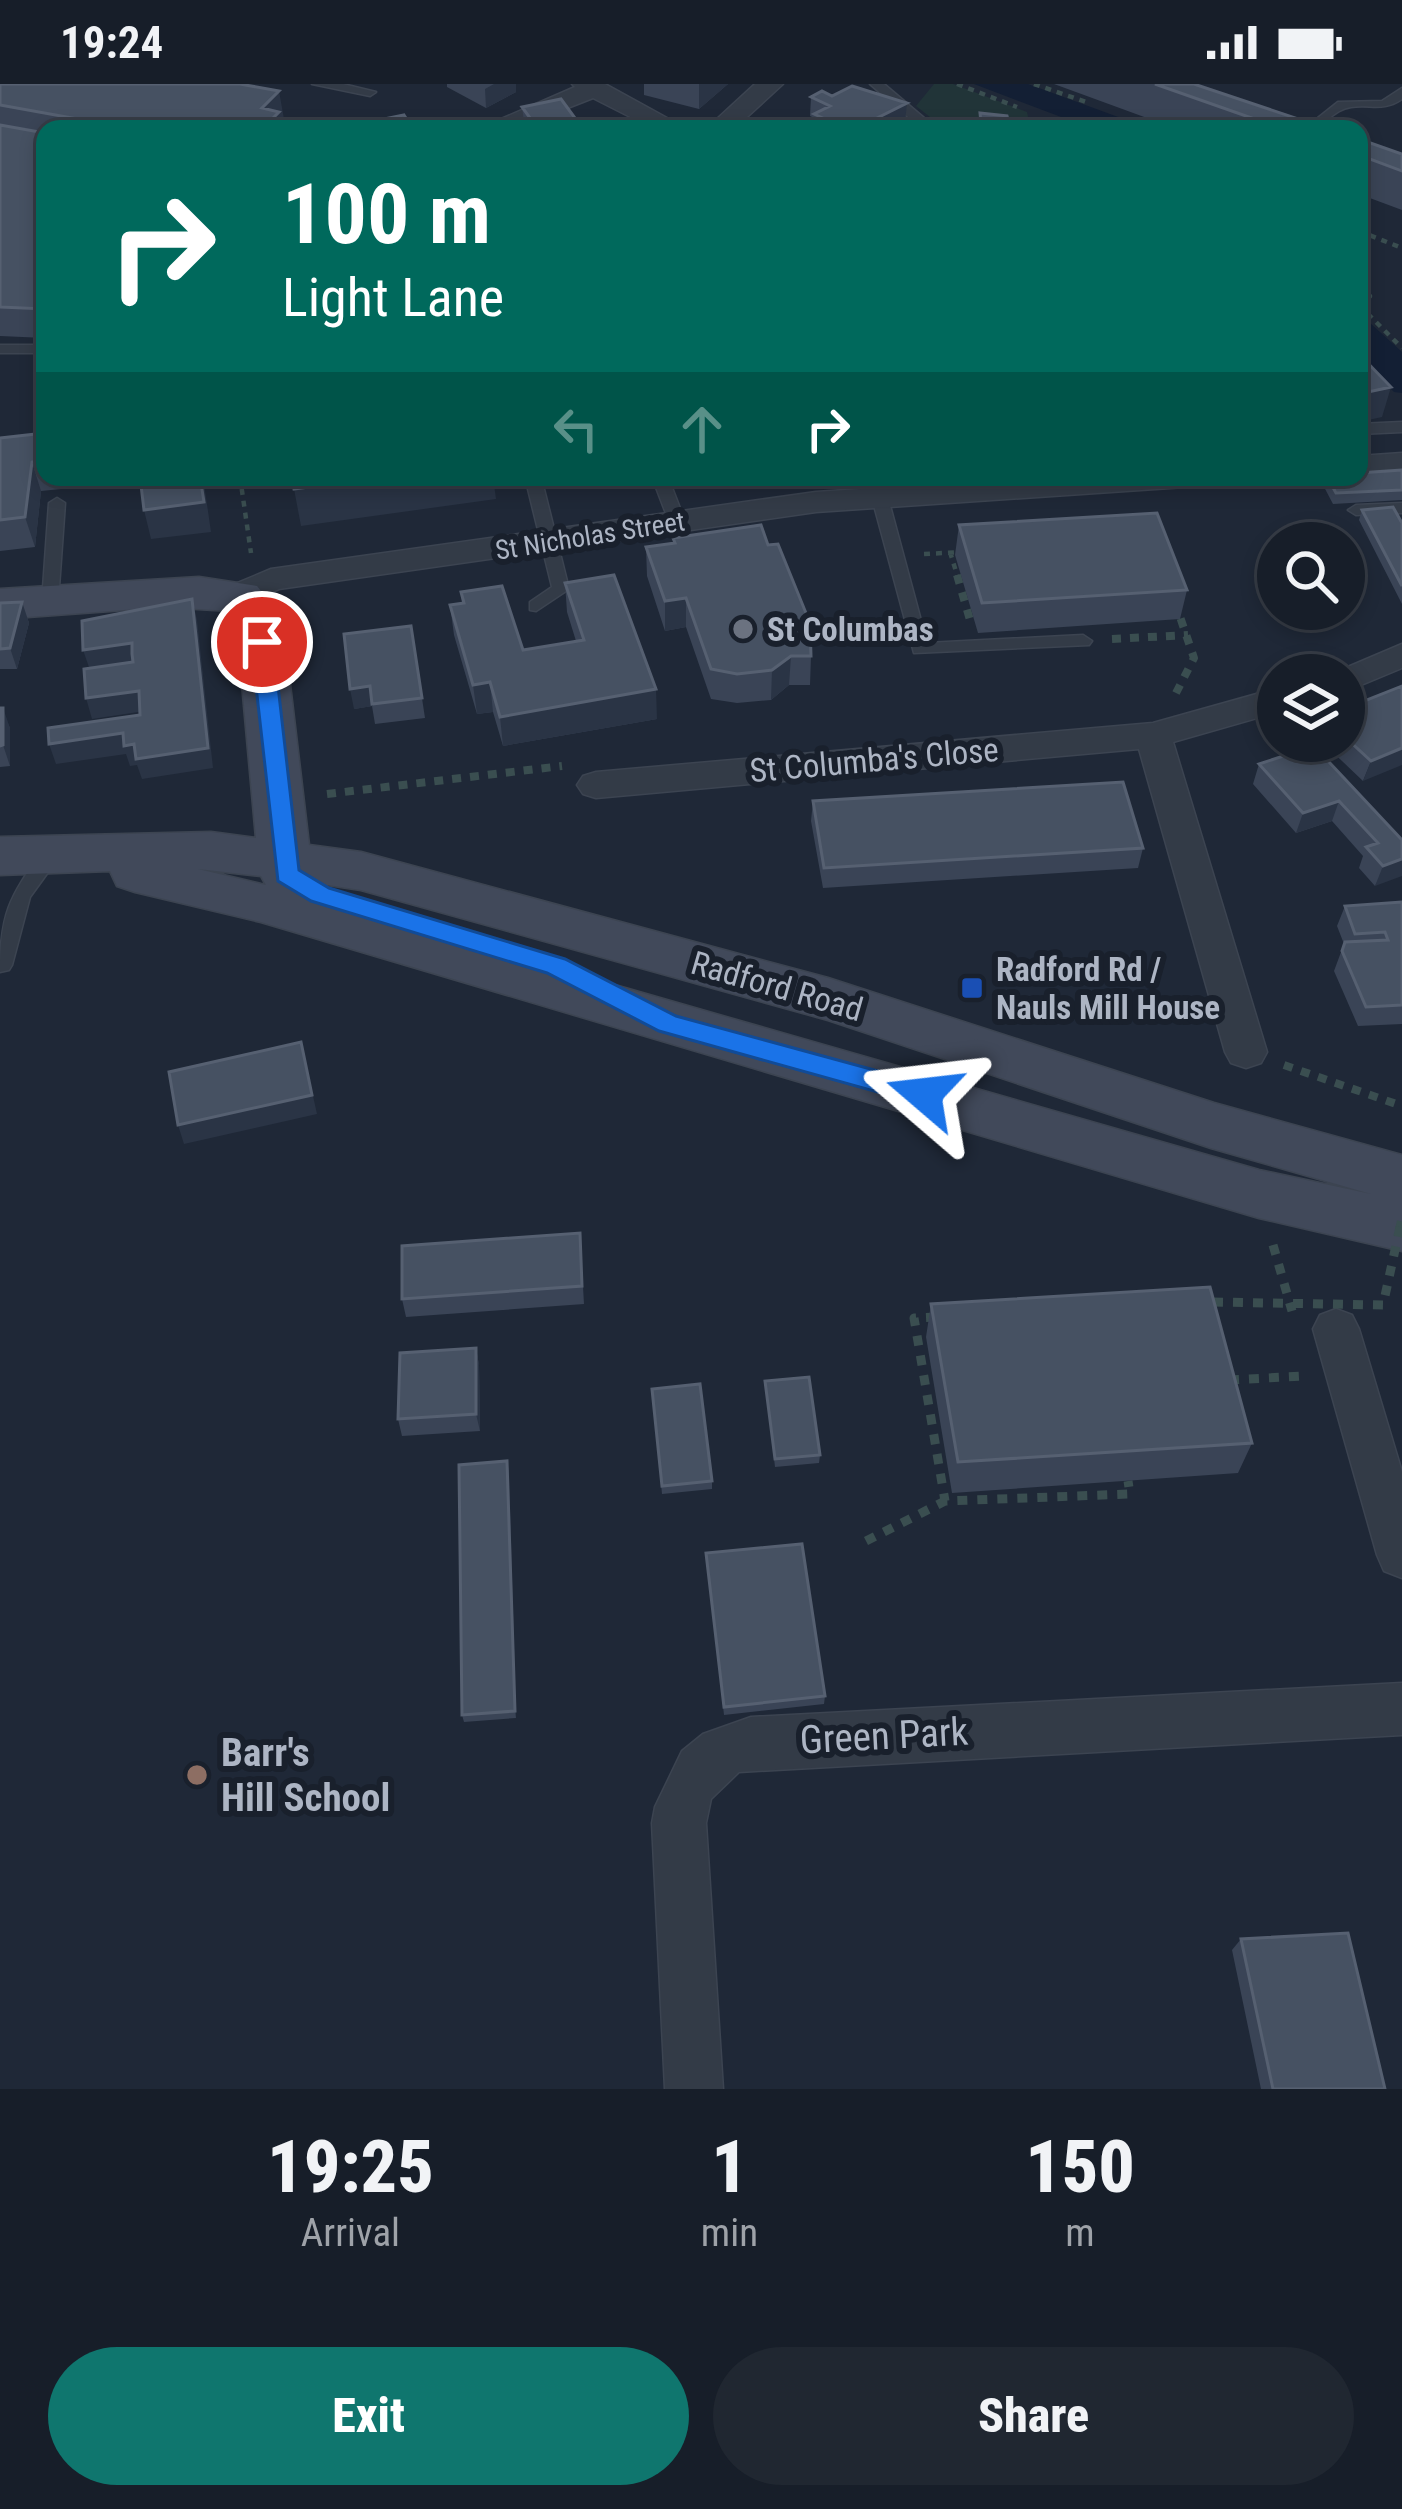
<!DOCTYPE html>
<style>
:root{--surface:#171e29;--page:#202731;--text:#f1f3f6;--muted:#9ea2a8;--line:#363c46;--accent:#0f766e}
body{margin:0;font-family:"Roboto Condensed",sans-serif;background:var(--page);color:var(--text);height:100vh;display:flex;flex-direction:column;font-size:45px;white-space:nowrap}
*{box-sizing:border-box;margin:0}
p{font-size:39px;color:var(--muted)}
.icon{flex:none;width:66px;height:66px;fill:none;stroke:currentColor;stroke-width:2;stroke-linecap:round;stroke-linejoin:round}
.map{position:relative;height:2005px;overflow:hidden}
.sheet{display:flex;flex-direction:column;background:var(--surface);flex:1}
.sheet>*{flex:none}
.banner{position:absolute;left:36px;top:36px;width:1332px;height:366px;border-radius:24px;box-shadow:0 6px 18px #0003,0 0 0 3px var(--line);background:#00695c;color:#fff;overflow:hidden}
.controls{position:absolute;left:1257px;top:438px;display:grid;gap:24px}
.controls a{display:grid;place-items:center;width:108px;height:108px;border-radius:50%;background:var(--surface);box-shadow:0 6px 18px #0003,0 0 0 3px var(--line);font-size:60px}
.pin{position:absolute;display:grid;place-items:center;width:102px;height:102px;color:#fff;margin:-51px;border:6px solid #fff;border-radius:50%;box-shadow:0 3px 12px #0007}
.me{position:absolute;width:132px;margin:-66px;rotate:287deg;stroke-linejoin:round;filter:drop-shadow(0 0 9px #0008)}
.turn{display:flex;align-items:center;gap:42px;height:252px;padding:0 48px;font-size:54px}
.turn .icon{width:156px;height:156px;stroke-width:2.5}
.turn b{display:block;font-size:84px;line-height:102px}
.lanes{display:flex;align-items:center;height:114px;padding:0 48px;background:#0003;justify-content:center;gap:60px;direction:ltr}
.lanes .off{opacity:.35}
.eta{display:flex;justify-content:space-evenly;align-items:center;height:204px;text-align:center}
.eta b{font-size:72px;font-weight:800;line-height:84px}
.button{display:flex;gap:24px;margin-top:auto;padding:24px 48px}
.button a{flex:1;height:138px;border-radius:72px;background:var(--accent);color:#fff;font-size:48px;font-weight:800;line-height:138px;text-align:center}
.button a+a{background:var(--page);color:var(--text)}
.status{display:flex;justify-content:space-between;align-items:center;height:84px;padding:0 60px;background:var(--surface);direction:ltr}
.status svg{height:33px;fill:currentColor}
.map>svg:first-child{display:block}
.green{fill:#213438}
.water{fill:#131f34}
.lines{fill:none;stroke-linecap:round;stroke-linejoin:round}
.lane-casing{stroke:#3c4451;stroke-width:3}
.street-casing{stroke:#3c4451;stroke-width:3}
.secondary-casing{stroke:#3c4451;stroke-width:3}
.path-far2{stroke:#3a4e50;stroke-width:4.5;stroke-dasharray:6 6;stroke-linecap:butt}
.path-far1{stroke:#3a4e50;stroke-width:8;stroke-dasharray:9 9;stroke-linecap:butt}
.path{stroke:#3a4e50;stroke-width:9;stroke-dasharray:10 10;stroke-linecap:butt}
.lane{fill:#333b47;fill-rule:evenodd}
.street{fill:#333b47;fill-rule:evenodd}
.secondary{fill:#41495a;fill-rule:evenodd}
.path-bridge-far1{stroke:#3a4e50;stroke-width:8;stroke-dasharray:9 9;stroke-linecap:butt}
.path-bridge{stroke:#3a4e50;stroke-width:9;stroke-dasharray:10 10;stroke-linecap:butt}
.wall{fill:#3a4456}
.shaded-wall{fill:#2a3445}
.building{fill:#465162;stroke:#566071;stroke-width:3}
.route{fill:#1a73e8;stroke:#114b97;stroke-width:3}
.worship-dot{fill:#6b7280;stroke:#19202c;stroke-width:4.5}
.transit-dot{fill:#1a4fb4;stroke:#19202c;stroke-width:4.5}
.education-dot{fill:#8d6e63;stroke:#19202c;stroke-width:4.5}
.labels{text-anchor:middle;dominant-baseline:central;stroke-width:12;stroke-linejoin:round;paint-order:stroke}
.far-street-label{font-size:27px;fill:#adb5c4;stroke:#19202c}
.poi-label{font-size:33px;font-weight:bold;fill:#adb5c4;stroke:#19202c;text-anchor:start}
.street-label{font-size:33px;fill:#adb5c4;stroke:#19202c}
.near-street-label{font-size:39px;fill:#adb5c4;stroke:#19202c}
.near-poi-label{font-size:39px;font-weight:bold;fill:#adb5c4;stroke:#19202c;text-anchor:start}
</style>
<div class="status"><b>19:24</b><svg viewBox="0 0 49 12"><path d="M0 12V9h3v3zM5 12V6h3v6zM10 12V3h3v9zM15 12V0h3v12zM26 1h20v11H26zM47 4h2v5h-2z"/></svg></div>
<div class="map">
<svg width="1402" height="2005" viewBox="0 0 1402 2005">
<rect width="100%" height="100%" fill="#1f2837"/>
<path class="green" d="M 934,0 L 953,0 L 1027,28 L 1028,33 L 1013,44 C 1004,33 993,34 979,35 L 973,45 L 945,45 L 916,22 Z"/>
<path class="water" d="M 974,0 L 1028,0 L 1151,45 L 1093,45 Z
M 1359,229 L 1402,268 L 1402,309 L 1394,308 L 1359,273 Z"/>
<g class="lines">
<defs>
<path id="lane" d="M 312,0 L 343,0 L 376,8 L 370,12 Z
M 870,0 L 884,0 L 937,45 L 922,45 Z
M 1402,4 L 1402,15 C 1383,28 1371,20 1351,23 C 1331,26 1325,45 1304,45 L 1338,18 L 1382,17 Z
M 1036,38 L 1041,39 L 1041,45 L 1022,45 Z
M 0,261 L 45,261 L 45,269 L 0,269 Z
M 1402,338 L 1402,348 L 1359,350 L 1359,340 Z
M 525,393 L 541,393 L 569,505 L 536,527 L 530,526 L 530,518 L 552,503 Z
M 652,393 L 668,393 L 686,440 L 684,444 L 672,444 L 670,440 Z
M 880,409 L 888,414 L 927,559 L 1083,551 L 1092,557 L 1089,561 L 914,569 L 872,414 Z
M 57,414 L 65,419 L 58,518 L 50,523 L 42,518 L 49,419 Z
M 1402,419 L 1402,429 L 1356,431 L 1348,426 L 1356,421 Z
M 49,766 L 59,773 L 30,813 L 12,881 L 9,886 L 0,888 C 0,831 9,813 42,768 Z"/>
<path id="street" d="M 572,0 L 605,0 L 687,45 L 654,45 L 593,14 L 514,45 L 478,45 L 575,3 Z
M 755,0 L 783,0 L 734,45 L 706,45 Z
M 1402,369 L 1402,389 L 1359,392 L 1359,372 Z
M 1042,393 L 1201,393 L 1185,403 L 816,428 L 279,505 L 240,522 L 228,519 L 223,511 L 228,503 L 271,485 L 816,408 Z
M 1402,560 L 1402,584 L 1344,608 L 1344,591 L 1329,591 Z
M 1278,604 L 1278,628 L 1173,658 L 1267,968 L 1261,979 L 1246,984 L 1231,979 L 1225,968 L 1139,665 L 596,714 L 583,710 L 577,701 L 583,692 L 596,688 L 1153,639 Z
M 1336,1225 L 1352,1231 L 1359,1245 L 1402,1388 L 1402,1494 L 1384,1487 L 1377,1471 L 1313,1245 L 1320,1231 Z
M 1402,1599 L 1402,1651 L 739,1688 L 711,1715 L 706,1739 L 723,2005 L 665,2005 L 652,1739 L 655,1723 L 682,1667 L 703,1650 L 751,1633 Z"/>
<path id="secondary" d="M 199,493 L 257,502 L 282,533 L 309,761 L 361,768 L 828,894 L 1214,1019 L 1402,1071 L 1402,1167 L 1259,1134 L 261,838 L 135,808 L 117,802 L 110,787 L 0,791 L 0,753 L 211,748 L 256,754 L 236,533 L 231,527 L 165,523 L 0,535 L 0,505 ZM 198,785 L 261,792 L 266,801 L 261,800 ZM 328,801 L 361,806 L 828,936 L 1211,1064 L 1371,1110 L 1259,1086 L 315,815 Z"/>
</defs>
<use href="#lane" class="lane-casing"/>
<use href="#street" class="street-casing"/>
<use href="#secondary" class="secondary-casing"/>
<path class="path-far2" d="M 957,0 L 1017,23
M 1034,0 L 1089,19
M 1359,147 L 1402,164
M 1359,200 L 1370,212 L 1365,227 L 1402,264
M 240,393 L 251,469
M 950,468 L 958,494
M 924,470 L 963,468"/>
<path class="path-far1" d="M 957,491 L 970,536
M 1112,555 L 1188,551
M 1176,609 L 1194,574 L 1177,524
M 327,710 L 562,682
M 1284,981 L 1402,1022"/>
<path class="path" d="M 1273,1161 L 1292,1227
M 936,1233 L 914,1234 L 945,1417 L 1130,1410 L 1128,1397
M 1229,1296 L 1304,1292
M 866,1457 L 945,1417"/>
<use href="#lane" class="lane"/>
<use href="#street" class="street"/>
<use href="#secondary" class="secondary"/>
<path class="path-bridge-far1" d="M 1399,1146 L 1402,1132"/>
<path class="path-bridge" d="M 1213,1218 L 1383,1221 L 1400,1143"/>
</g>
<path class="wall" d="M 0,0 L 284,35 L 281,38 L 282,45 L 45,45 L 45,254 L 0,252 Z
M 447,0 L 516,0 L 516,8 L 486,24 L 447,3 Z
M 644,0 L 728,0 L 699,25 L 644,11 Z
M 1054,0 L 1194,0 L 1328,45 L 1177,45 Z
M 811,13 L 905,38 L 892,45 L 813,45 L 814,34 L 810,32 Z
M 522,23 L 583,45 L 525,45 Z
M 980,29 L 1007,45 L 980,45 Z
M 1359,55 L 1402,70 L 1402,126 L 1359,110 Z
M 45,349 L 45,393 L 81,393 L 81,403 L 41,407 L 35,463 L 0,467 L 0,354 Z
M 1402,386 L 1402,416 L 1333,420 L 1323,401 L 1325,393 L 1359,393 Z
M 1362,426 L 1402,439 L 1402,520 L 1359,436 Z
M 959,441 L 1187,506 L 1180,535 L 978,549 L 955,471 Z
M 673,454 L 811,572 L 810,601 L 789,601 L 771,616 L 737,619 L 711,615 L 686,543 L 665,547 L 647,492 L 646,463 L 673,459 Z
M 565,499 L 657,635 L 503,662 L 493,628 L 477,630 L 454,551 L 450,521 L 462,519 L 461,508 L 523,566 L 576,557 L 567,528 Z
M 22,518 L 29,539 L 17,585 L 0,585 L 0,519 Z
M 411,542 L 425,634 L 375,640 L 372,622 L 354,625 Z
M 1402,602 L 1363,697 L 1321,657 L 1344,657 L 1344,625 Z
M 0,624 L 10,644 L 10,682 L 0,683 Z
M 1314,662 L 1402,756 L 1375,802 L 1359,784 L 1363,772 L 1332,737 L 1296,749 L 1253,700 L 1259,680 Z
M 813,717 L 1143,764 L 1138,784 L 823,804 L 811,737 Z
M 1402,818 L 1402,940 L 1358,942 L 1334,887 L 1344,860 L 1337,842 L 1345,822 Z
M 580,1149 L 584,1220 L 406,1233 L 402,1215 Z
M 931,1220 L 1252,1359 L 1238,1389 L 952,1409 L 926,1253 Z
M 476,1264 L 479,1281 L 480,1347 L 402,1352 L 398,1335 Z
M 765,1297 L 820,1371 L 819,1379 L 775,1383 Z
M 652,1305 L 712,1397 L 712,1405 L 662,1410 Z
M 507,1377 L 516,1634 L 464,1638 L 462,1631 Z
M 706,1469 L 825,1612 L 824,1620 L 724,1631 Z
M 1241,1855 L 1385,2005 L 1261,2005 L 1232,1866 Z"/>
<path class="shaded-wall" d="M 494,0 L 516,0 L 516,8 L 486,24 L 485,5 Z
M 699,0 L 728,0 L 699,25 Z
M 279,7 L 284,35 L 281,38 L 282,45 L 262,45 L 262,24 Z
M 907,19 L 905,38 L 892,45 L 855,45 Z
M 1008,36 L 1007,45 L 997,45 L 997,41 Z
M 1391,303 L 1382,333 L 1359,338 L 1359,310 Z
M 32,378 L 41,407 L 35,463 L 25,433 Z
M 200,393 L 203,393 L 211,448 L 151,455 L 144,426 Z
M 381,393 L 493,393 L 496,415 L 301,442 L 294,405 Z
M 577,393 L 631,393 L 577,401 Z
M 681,393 L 709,393 L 709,401 L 681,404 Z
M 728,393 L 749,393 L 749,397 L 728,400 Z
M 686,514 L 686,543 L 665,547 L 665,517 Z
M 192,515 L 197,536 L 213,684 L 142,695 L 137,681 L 130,682 L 126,670 L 56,680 L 49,660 L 123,649 L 134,660 Z
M 22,518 L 29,539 L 17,585 L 10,564 Z
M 132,559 L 137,580 L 90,586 L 83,566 Z
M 791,572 L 789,601 L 771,616 L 772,586 Z
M 490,598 L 493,628 L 477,630 L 473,601 Z
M 370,602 L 373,622 L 354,625 L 350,605 Z
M 656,605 L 657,635 L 503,662 L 500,633 Z
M 139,607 L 145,627 L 92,635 L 86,614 Z
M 3,624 L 10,644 L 10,682 L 3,661 Z
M 1402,664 L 1402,681 L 1363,697 L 1371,677 Z
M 1339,717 L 1332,737 L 1296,749 L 1303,729 Z
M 1402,775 L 1402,792 L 1375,802 L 1383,782 Z
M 301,958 L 317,1030 L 184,1060 L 178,1041 Z
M 476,1264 L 479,1281 L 480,1347 L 476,1330 Z
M 507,1377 L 509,1386 L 516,1634 L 515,1627 Z"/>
<path class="building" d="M 0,0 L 240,0 L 279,7 L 262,24 L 279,28 L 262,45 L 232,41 L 228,45 L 133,45 L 0,21 Z
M 1155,0 L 1194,0 L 1328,45 L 1283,45 Z
M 852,2 L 907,19 L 855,45 L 847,45 L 814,30 L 830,22 L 811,13 L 822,7 L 832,12 Z
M 561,15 L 583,45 L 538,45 L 522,23 Z
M 980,29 L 1007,32 L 1008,36 L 997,41 L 981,39 Z
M 404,31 L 413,45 L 385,45 L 379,36 Z
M 1088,37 L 1098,45 L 1063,45 Z
M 0,41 L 45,49 L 45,225 L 0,223 Z
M 1359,55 L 1402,70 L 1402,87 L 1359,71 Z
M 1359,270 L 1391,303 L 1359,310 Z
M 45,349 L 45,376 L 32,378 L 25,433 L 0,436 L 0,354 Z
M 1402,386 L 1402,406 L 1336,409 L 1327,393 L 1359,393 L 1359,389 Z
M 140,393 L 200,393 L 204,418 L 144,426 Z
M 292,393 L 381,393 L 294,405 Z
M 1393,423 L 1402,439 L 1402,502 L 1362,426 Z
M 1157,429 L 1187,506 L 982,519 L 959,441 Z
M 761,441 L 768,461 L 778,460 L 810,539 L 811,572 L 791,572 L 772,586 L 737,590 L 711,585 L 686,514 L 665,517 L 646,463 L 675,459 L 673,454 Z
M 614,491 L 656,605 L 500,633 L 490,598 L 473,601 L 450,521 L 464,519 L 461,508 L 502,502 L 523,566 L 584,556 L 565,499 Z
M 192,515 L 208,664 L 136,675 L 134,660 L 124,662 L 123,649 L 49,660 L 48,644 L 140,631 L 139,607 L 86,614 L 84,585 L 133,578 L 132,570 L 132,559 L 83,566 L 82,537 Z
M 22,518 L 10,564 L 0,565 L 0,519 Z
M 411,542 L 422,614 L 372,620 L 370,602 L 350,605 L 344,550 Z
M 1402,602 L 1402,664 L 1371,677 L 1344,652 L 1344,625 Z
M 0,624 L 3,624 L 3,661 L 0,662 Z
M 1314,662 L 1402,756 L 1402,775 L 1383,782 L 1366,763 L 1378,759 L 1339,717 L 1303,729 L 1259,680 Z
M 1123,698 L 1143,764 L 824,784 L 813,717 Z
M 1402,818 L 1402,921 L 1366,923 L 1342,867 L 1345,858 L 1388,856 L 1385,848 L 1355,850 L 1345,822 Z
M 301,958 L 312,1011 L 178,1041 L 169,988 Z
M 580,1149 L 582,1202 L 402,1215 L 402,1162 Z
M 1210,1203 L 1252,1359 L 958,1378 L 931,1220 Z
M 476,1264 L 476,1330 L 398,1335 L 400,1269 Z
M 809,1293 L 820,1371 L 775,1375 L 765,1297 Z
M 700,1300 L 712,1397 L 662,1402 L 652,1305 Z
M 507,1377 L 515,1627 L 462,1631 L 459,1381 Z
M 802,1460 L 825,1612 L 724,1623 L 706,1469 Z
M 1348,1849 L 1385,2005 L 1273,2005 L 1241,1855 Z"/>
<path class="route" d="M 262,550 L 273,558 L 299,786 L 329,804 L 565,875 L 676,932 L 933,1002 L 937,1010 L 933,1018 L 924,1021 L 659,947 L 547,889 L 311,817 L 278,797 L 251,558 Z"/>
<circle class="worship-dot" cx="743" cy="545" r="12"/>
<rect class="transit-dot" x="960" y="892" width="24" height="24" rx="6"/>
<circle class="education-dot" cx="197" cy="1691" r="12"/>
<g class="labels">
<g class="far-street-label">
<text transform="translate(590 452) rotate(-9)">St Nicholas Street</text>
</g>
<g class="poi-label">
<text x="767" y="545">St Columbas</text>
<text x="996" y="885">Radford Rd /<tspan x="996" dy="38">Nauls Mill House</tspan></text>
</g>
<g class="street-label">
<text transform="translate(874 676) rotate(-5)">St Columba's Close</text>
<text transform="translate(777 902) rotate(16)">Radford Road</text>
</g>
<g class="near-street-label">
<text transform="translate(884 1652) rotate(-3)">Green Park</text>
</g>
<g class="near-poi-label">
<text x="221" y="1669">Barr's<tspan x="221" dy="45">Hill School</tspan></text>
</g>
</g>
</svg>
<div class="controls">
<a><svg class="icon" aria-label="search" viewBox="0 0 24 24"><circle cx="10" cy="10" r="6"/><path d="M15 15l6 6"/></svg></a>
<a><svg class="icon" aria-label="layers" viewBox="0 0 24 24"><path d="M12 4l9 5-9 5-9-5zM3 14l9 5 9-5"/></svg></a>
</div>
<div class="pin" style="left:262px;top:558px;background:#d93025"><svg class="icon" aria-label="arrive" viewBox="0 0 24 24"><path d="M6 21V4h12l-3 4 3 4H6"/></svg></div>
<svg class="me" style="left:924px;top:1010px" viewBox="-20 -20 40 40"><path d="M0-17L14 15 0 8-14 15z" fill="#1a73e8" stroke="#fff" stroke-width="4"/></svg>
<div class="banner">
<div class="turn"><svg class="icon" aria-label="right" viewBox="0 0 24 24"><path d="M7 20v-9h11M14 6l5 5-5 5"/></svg><div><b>100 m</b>Light Lane</div></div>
<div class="lanes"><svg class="icon off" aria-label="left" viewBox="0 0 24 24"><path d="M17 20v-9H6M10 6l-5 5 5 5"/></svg><svg class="icon off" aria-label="ahead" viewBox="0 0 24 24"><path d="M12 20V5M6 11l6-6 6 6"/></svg><svg class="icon" aria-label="right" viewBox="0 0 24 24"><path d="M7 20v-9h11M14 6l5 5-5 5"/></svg></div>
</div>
</div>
<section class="sheet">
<div class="eta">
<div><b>19:25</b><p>Arrival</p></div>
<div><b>1</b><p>min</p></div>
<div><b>150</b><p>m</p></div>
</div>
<div class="button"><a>Exit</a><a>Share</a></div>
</section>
